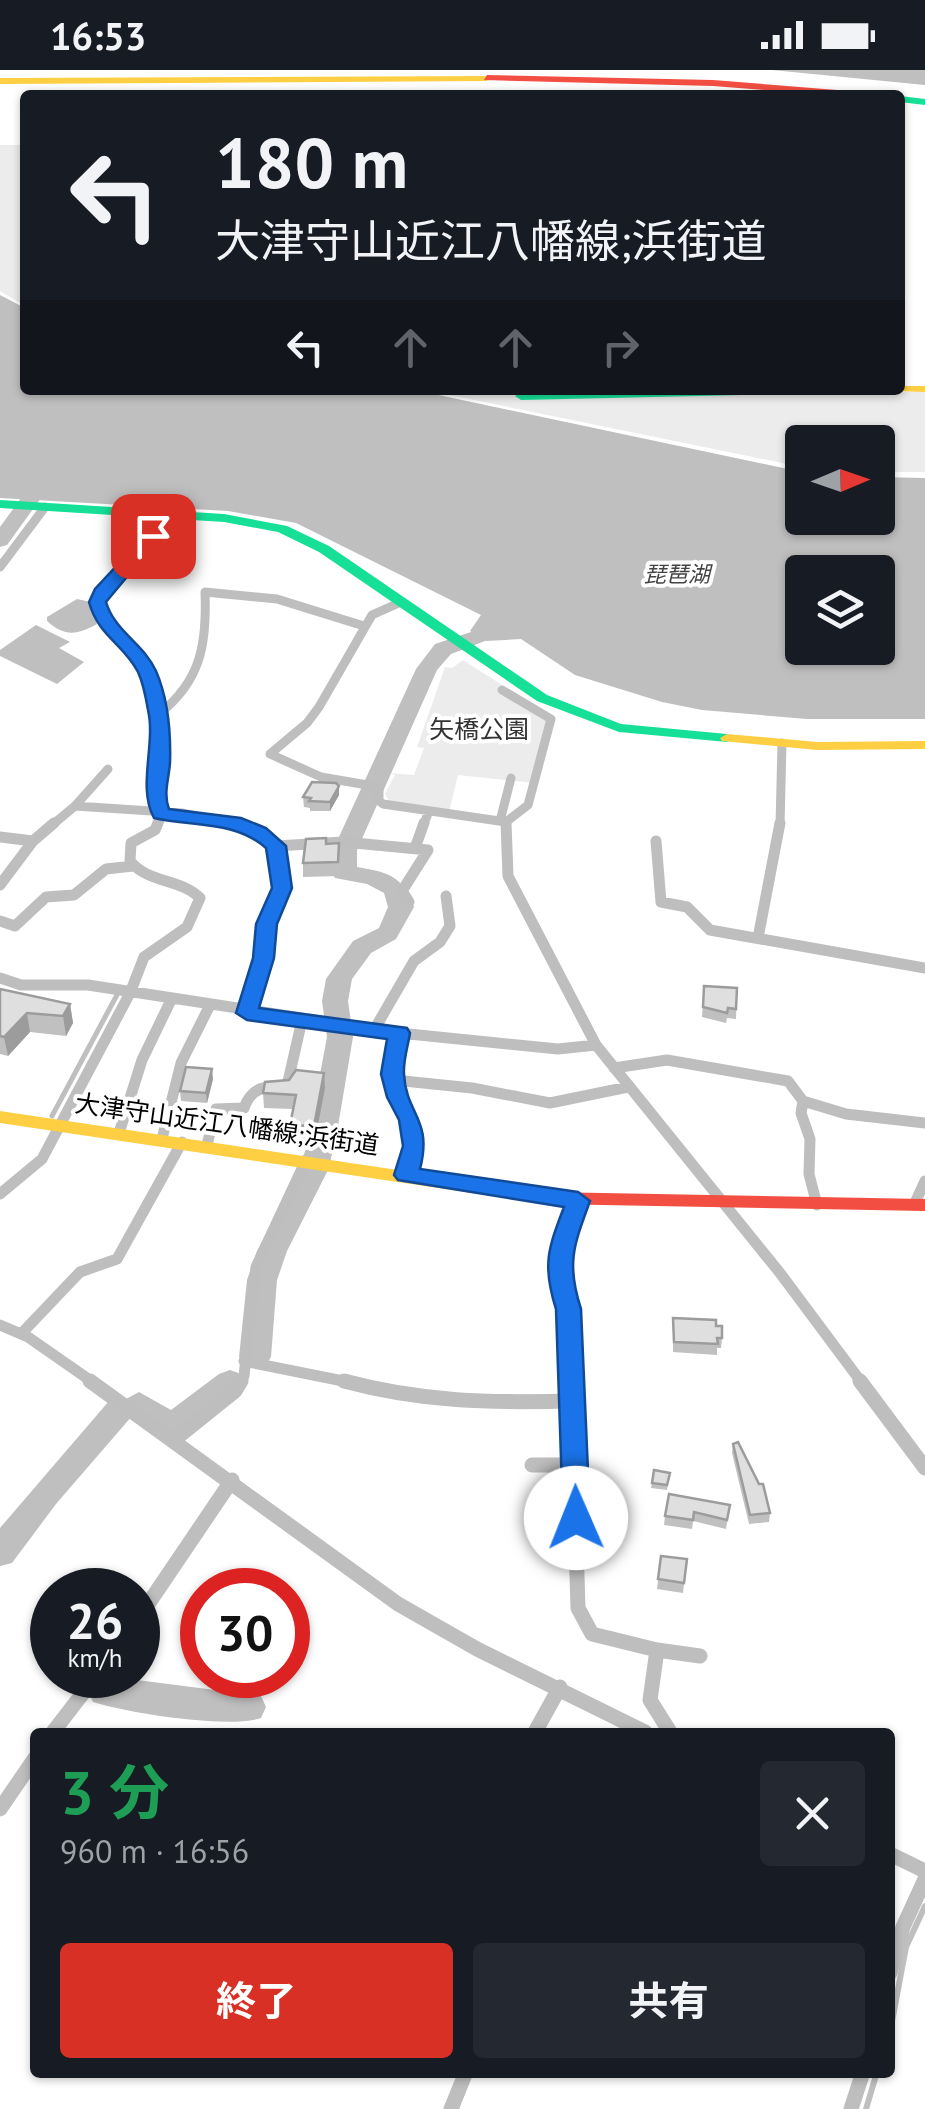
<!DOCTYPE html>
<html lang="ja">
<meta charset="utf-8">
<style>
:root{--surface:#171b24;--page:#242831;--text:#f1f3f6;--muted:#9ea1a6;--accent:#d93025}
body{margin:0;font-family:"PT Sans","Noto Sans JP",sans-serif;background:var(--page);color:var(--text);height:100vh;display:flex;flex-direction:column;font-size:38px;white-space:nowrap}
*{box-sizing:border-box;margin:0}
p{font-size:32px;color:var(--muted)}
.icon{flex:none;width:55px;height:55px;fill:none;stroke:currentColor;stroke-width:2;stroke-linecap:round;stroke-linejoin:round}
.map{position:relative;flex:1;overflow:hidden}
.side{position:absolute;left:30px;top:1658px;width:865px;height:350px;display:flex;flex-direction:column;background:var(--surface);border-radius:10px;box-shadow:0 2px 8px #0004}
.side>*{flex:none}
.top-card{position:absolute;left:20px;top:20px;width:885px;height:305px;border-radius:10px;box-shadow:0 2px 8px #0004;background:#171b24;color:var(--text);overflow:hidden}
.needle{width:65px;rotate:88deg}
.fabs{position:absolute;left:785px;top:355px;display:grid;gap:20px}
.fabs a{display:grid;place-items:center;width:110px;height:110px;border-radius:10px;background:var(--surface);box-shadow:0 2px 8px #0004;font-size:50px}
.speed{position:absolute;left:30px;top:1498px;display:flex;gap:20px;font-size:50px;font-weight:700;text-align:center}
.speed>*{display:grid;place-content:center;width:130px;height:130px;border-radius:50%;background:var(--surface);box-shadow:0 2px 8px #0004;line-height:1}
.speed small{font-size:25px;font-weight:400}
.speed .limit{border:15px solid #d22;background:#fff;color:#111}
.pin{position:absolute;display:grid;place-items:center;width:85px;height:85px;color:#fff;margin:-42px;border-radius:20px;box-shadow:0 5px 15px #0006}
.me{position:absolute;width:110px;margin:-55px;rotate:359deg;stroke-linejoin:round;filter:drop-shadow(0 0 8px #0008)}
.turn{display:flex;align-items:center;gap:35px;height:210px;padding:0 30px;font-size:45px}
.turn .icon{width:130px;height:130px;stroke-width:2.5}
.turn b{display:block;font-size:70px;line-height:85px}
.lanes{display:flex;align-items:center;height:95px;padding:0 30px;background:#0003;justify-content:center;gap:50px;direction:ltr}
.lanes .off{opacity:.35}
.round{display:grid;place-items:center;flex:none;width:105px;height:105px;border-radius:10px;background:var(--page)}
.head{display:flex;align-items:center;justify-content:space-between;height:170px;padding:0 30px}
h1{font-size:60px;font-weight:700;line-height:75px;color:#1e9e55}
.action{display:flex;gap:20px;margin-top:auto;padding:20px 30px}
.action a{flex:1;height:115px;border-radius:10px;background:var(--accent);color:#fff;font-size:40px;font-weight:700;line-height:115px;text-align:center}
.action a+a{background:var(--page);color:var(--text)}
.status{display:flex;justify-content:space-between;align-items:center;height:70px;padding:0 50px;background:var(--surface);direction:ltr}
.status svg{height:28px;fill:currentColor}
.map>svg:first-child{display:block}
.green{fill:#ececec}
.water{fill:#bfbfbf;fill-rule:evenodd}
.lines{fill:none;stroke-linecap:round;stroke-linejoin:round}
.stream-far1{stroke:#bfbfbf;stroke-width:5}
.stream{stroke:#bfbfbf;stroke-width:6}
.river{fill:#bfbfbf;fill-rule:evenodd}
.street-far2{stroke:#bebebe;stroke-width:9}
.street-far1{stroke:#bebebe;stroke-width:11}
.street{stroke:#bebebe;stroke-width:15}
.fast{fill:#16e098;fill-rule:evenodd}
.slow{fill:#ffcf43;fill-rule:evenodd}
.jam{fill:#f24e42;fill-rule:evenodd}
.wall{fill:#c0c0c0}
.shaded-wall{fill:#9c9c9c}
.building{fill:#dfdfdf;stroke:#9c9c9c;stroke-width:2.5}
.route{fill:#1a73e8;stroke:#114b97;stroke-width:2.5}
.labels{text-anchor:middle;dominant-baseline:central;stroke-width:8;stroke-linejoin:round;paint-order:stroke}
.far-water-label{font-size:22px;font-style:italic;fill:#444;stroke:#fff}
.park-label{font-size:25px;fill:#333;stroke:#fff}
.street-label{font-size:25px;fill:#000;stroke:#fff}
</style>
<div class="status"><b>16:53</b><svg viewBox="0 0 49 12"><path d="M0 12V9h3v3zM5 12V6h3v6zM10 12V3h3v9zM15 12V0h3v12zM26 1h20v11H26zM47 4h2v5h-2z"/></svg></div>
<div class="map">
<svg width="925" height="2039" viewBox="0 0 925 2039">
<rect width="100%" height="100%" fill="#fff"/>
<path class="green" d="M 0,75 L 25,75 L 25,236 L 0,221 Z
M 900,315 L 904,322 L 925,321 L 925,402 L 878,402 L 878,372 L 802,372 L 802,397 L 425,320 L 900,320 Z
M 463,590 L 554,648 L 534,713 L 458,705 L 449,742 L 389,731 L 385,724 L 395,705 L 389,703 L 414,705 L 424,678 L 417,677 L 445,597 L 452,598 Z"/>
<path class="water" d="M 772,0 L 925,0 L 925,15 Z
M 0,225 L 25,238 L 25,320 L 415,320 L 802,402 L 802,448 L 878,448 L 878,407 L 925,408 L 925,649 L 807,649 L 702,640 L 662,632 L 575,605 L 521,569 L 486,571 L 470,561 L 481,545 L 296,453 L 228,441 L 0,428 ZM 878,502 L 878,578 L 802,578 L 802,502 Z
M 77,529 L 91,532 L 97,554 C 78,565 64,567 47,551 L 47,547 Z
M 36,555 L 70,572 L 59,578 L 84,592 L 57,614 L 0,586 L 0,580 Z"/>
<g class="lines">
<path class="stream-far1" d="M 52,1046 L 118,923"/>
<path class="stream" d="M 890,1962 L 906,1877 L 925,1836
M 866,2039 L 877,2002"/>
<path class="river" d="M 52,393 L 62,399 L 7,475 L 0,477 L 0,457 L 45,395 Z
M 477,560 L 485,561 L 488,566 L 485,571 L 451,584 L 437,600 L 357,780 L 357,797 C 388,802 403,806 414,837 L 396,869 L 371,883 L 352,909 L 348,931 L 353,967 L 335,1074 L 327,1102 L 287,1181 L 277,1210 L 271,1287 L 266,1295 L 255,1298 L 244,1295 L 239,1287 L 247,1210 L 257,1181 L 299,1102 L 307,1074 L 327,967 L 322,931 L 326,909 L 353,871 L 379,858 L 388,837 L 384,823 L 367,814 L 335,808 L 332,803 L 333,780 L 416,599 L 435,574 Z
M 230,1300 L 241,1304 L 246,1312 L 241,1320 C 223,1334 191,1369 167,1366 C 154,1365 142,1353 132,1346 L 56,1434 L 12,1493 L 0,1496 L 0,1458 L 109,1331 L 126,1329 L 139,1322 L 171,1340 L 219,1304 Z
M 106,1606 L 261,1626 L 266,1637 L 261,1648 C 229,1659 127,1643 93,1632 L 88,1621 L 93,1610 Z"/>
<path class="street-far2" d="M 0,497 L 45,437
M 401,532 L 372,545 L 319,637 L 307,653 L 270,684 L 321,707 L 379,717 L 379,731 L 383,734 L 506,752 L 528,735 L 551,649 L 502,620
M 159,644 C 201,611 207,574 205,522 L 277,529 L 364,556
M 75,736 L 108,699
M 500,751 L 511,708
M 506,752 L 506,756
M 51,756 L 75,736 L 182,743 L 243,756
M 157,756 L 161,748 C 153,699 167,647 146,601 C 133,571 95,560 101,523 L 162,454
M 423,756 L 429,741
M 780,756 L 782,673"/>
<path class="street-far1" d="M 237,753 L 260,763 L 276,776 L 282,818 L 266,854 L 263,888 L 247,943
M 506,753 L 508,806 L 596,975 L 780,1203 L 862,1313
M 0,767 L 33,771
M 656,771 L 661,832 L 687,837 L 710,860 L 925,898
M 276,776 L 344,772 L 428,780 L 402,821 L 409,832
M 415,778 L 424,753
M 0,815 L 33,771 L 54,753
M 0,851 L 15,856 L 46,827 L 74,825 L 106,799 L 133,796
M 758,868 L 780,753
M 0,908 L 21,915 L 88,915 L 399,963 L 558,979 L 596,975
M 374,960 L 414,891 L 440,872 L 450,856 L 446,826
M 399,963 L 392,1004 L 410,1060 L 406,1105
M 614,998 L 667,990 L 788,1011 L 803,1031 L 846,1044 L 925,1053
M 394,1010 L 472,1018 L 550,1033 L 628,1017
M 803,1031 L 801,1043 L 810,1069 L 809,1104 L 817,1135
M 119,1063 L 142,990 L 171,930
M 162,1069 L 181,993 L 209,937
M 207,1075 L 216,1039 L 244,1038 C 252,1016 266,1016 287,1016 L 302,950
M 0,1124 L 42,1089 L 130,923 L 144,887 L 187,857 L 200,828 C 180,808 149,814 130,791 L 131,773 L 155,760 L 158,753
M 914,1135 L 925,1111
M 0,1255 L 28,1267 L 94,1313
M 21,1264 L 80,1202 L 117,1189 L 182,1072
M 244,1291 L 353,1313
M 240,1313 L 244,1306 L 256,1197 L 306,1090
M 571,1313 L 569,1239 L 560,1198 L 564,1172 L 579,1131"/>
<path class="street" d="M 90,1311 L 398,1534 L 477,1579 L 645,1662
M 344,1311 C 422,1332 490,1333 571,1331
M 571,1311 L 578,1538 L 592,1564 L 657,1580 L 650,1630 L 670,1662
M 860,1311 L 925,1398
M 174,1370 L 235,1321 L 241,1311
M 532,1395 L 575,1395
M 138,1549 L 232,1410
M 657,1580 L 700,1586
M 53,1662 L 97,1605
M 535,1662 L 560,1617
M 0,1739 L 35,1688
M 890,1784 L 925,1801
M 890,1903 L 903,1857 L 925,1809
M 451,2039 L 466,2002
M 851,2039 L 863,2002"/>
<path class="fast" d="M 900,26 L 925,29 L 925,35 L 900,32 Z
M 649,320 L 835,320 L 829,323 L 521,330 L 515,326 L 521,322 Z
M 0,430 L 224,444 L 287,456 L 329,476 L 547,625 L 621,654 L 727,664 L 734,668 L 727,672 L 619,662 L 537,631 L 319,482 L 278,462 L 224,452 L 0,438 Z"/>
<path class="slow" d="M 490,6 L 487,11 L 0,14 L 0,8 Z
M 900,316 L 925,316 L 925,322 L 896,321 L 900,320 Z
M 727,664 L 817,672 L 925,671 L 925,679 L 817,680 L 722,671 L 720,668 Z
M 0,1041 L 479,1112 L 488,1118 L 479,1124 L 0,1053 Z"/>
<path class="jam" d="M 487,5 L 713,10 L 862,22 L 867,25 L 828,25 L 713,16 L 484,10 Z
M 479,1112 L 548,1122 L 925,1129 L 925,1141 L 548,1134 L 473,1122 L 470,1118 L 473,1114 Z"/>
</g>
<path class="wall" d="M 339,716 L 339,725 L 330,741 L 310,741 L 310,738 L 304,737 L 303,727 Z
M 339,773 L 339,806 L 303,807 L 303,793 L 326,774 Z
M 704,916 L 737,918 L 736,949 L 727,948 L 726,953 L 702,947 Z
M 0,919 L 70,934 L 73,953 L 66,966 L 30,962 L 8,986 L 0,984 Z
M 324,1003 L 325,1018 L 315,1071 L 291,1070 L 290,1055 L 293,1039 L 264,1038 L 263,1023 L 289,1010 Z
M 213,1009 L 207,1033 L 181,1031 L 180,1021 Z
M 673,1248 L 716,1256 L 722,1268 L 721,1278 L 717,1278 L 717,1285 L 673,1282 Z
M 733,1374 L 770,1443 L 769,1452 L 749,1454 L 732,1383 Z
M 654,1400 L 670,1403 L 667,1420 L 651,1418 Z
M 730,1435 L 726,1459 L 693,1451 L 692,1459 L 664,1455 L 665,1446 Z
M 661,1486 L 687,1489 L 683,1523 L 657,1519 Z"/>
<path class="shaded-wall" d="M 339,716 L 339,725 L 330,741 L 330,732 Z
M 70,934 L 73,953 L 66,966 L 63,946 Z
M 27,943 L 30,962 L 8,986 L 4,967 Z
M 212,999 L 213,1009 L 207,1033 L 206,1023 Z
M 324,1003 L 325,1018 L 315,1071 L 314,1056 Z"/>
<path class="building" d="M 312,712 L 336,713 L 339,716 L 330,732 L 309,731 L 311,728 L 303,727 Z
M 326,768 L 326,774 L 339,773 L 338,792 L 303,793 L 306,769 Z
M 704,916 L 737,918 L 736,939 L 728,938 L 727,943 L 703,937 Z
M 0,919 L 70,934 L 63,946 L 27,943 L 4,967 L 0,966 Z
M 186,997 L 212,999 L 206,1023 L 180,1021 Z
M 296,1000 L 324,1003 L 314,1056 L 290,1055 L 296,1025 L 263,1023 L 265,1012 L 289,1010 Z
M 673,1248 L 716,1250 L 716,1256 L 722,1256 L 722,1268 L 717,1268 L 718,1274 L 674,1272 Z
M 738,1372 L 759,1414 L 763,1414 L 770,1443 L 750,1445 L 733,1374 Z
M 654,1400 L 670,1403 L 667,1415 L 652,1413 Z
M 669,1424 L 730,1435 L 727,1450 L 694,1442 L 693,1450 L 665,1446 Z
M 661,1486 L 687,1489 L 684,1513 L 658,1509 Z"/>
<path class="route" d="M 147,463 L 161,466 L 106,532 C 115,562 144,574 156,601 C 168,629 171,662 170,693 C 169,708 163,724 169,739 L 241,748 L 266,758 L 286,776 L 292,818 L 277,854 L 274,888 L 259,938 L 407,958 L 410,963 C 408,976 403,991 404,1004 C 406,1045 433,1049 420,1099 L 578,1122 L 590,1131 C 574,1175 566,1193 581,1239 L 590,1448 L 586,1456 L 576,1459 L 567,1456 L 563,1448 L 556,1239 C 542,1195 548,1179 564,1137 L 398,1110 L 394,1105 L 403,1076 L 399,1050 L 387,1027 L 381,1004 L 387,969 L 247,950 L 236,943 L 253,888 L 256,854 L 272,818 L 266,778 C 234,750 193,757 154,748 C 137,717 156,674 148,640 C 146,628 143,613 138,602 C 124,574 98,566 89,532 L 95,519 Z"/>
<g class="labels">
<g class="far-water-label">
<text x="677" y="504">琵琶湖</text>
</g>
<g class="park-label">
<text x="479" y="659">矢橋公園</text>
</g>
<g class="street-label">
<text transform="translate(227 1054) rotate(8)">大津守山近江八幡線;浜街道</text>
</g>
</g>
</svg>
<div class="fabs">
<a><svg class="needle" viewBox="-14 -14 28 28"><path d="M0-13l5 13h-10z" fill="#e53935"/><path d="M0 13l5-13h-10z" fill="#9ea1a6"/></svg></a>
<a><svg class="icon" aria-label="layers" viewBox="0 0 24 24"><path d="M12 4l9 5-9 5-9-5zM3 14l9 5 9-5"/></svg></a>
</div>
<div class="speed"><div>26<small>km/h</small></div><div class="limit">30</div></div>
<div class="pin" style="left:153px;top:466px;background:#d93025"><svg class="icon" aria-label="arrive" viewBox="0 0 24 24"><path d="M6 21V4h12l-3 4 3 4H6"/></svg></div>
<svg class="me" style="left:576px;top:1448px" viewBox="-20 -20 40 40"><circle r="19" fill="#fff"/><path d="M0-13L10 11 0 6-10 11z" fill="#1a73e8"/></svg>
<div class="top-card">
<div class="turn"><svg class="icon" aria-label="left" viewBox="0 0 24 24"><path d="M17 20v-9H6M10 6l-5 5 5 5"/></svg><div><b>180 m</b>大津守山近江八幡線;浜街道</div></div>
<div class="lanes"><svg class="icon" aria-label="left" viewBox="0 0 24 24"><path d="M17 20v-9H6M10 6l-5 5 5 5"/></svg><svg class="icon off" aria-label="ahead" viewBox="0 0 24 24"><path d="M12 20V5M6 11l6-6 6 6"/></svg><svg class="icon off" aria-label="ahead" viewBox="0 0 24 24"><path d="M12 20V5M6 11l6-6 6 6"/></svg><svg class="icon off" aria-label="right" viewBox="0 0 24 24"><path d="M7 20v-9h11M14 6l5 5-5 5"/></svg></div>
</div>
<section class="side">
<div class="head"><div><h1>3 分</h1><p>960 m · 16:56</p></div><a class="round"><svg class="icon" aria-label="close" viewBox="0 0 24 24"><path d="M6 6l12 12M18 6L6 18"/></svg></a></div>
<div class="action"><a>終了</a><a>共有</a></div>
</section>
</div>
